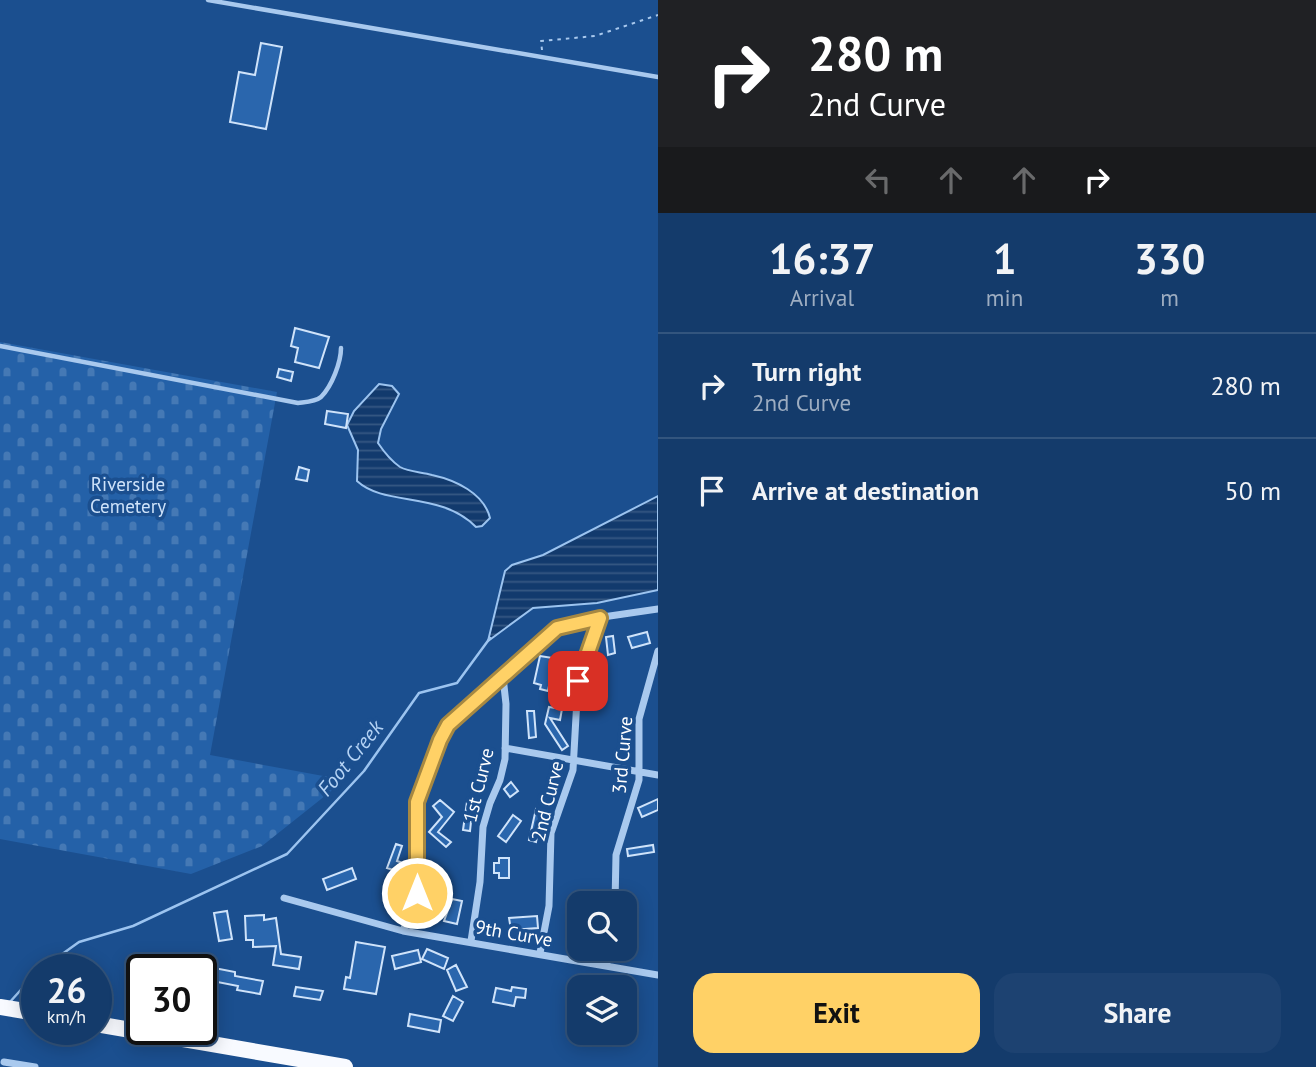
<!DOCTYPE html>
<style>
:root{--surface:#143b6b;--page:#1d4271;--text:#f1f3f6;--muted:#9dadc1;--line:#33557e;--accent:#ffd166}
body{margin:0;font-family:"PT Sans",sans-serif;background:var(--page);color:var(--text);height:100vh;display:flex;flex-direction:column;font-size:26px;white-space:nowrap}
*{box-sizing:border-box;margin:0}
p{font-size:23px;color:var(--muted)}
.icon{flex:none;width:38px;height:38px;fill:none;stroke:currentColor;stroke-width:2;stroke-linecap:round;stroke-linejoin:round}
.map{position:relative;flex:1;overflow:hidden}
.drawer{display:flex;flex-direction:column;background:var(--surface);width:658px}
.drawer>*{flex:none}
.hud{background:#202124;color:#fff;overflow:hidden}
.fabs{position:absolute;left:567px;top:891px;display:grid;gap:14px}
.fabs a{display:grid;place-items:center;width:70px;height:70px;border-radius:14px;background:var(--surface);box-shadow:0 4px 18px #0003,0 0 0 2px var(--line);font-size:35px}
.speed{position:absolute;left:21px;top:954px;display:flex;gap:14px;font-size:35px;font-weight:700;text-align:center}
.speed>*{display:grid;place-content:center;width:91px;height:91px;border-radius:50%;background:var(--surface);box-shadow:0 4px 18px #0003,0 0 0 2px var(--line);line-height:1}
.speed small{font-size:18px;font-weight:400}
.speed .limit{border:4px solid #111;border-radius:10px;background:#fff;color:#111}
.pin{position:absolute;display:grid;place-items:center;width:60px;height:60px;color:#fff;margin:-30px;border-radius:14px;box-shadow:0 4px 10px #0006}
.me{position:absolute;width:77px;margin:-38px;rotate:0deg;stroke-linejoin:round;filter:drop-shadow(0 0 5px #0008)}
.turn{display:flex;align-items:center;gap:24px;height:147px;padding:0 35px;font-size:32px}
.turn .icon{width:91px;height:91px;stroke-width:2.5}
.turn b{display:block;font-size:49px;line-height:60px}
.lanes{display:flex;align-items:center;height:66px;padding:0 35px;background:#0003;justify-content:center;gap:35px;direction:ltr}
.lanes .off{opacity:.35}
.eta{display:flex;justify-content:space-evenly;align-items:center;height:119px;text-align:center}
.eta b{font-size:42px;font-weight:800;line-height:49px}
.action{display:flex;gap:14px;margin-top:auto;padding:14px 35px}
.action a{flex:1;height:80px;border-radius:21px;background:var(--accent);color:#111;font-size:28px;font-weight:800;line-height:80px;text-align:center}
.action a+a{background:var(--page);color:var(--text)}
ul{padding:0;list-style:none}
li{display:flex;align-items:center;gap:21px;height:105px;padding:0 35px;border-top:2px solid var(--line)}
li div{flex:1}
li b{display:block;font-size:26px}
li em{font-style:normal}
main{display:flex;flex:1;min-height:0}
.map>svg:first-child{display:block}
.cemetery{fill:url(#cemetery-stones)}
.water{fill:url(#water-rules);stroke:#9cc4f0;stroke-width:2}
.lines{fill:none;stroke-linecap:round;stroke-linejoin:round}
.stream{stroke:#9cc4f0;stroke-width:2.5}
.building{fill:#2a66ad;stroke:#cfe3fa;stroke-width:2}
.path{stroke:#a9c9ee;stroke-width:2;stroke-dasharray:3.5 5;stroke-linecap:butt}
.service{stroke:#a9c9ee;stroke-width:4.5}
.minor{stroke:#a9c9ee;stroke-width:7}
.trunk{stroke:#f8faff;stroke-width:16}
.route-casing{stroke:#a68842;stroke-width:18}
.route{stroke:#ffd166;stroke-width:12}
.labels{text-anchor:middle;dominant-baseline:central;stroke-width:7;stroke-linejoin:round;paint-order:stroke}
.park-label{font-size:19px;fill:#cfe3fa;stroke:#1b4f8f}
.street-label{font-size:19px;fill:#fff;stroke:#1b4f8f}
.water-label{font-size:21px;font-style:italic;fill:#b5d3f5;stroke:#1b4f8f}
</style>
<main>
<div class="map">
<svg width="658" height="1067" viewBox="0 0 658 1067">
<defs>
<pattern id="cemetery-stones" width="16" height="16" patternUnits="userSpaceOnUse" patternTransform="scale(1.75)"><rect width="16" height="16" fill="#2461a8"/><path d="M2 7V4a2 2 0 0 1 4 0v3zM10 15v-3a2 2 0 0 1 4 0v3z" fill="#4579b5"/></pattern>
<pattern id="water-rules" width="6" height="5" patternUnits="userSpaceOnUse" patternTransform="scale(1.75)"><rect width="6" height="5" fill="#123a6d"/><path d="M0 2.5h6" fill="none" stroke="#365883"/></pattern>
</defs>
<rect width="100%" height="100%" fill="#1b4f8f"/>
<path class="cemetery" d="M 0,342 L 277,392 L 210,755 L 345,780 L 262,846 L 191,874 L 0,839 Z"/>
<path class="water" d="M 379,384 L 392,386 L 399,394 L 381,429 L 378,443 C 384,452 390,460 400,467 C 409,472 422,472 432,475 C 455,480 484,493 490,518 L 482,526 L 476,527 C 441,491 385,507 357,481 L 358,450 L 347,425 L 354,411 Z
M 658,496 L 658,590 L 597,603 L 533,608 L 488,641 L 505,571 L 512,565 L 543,555 Z"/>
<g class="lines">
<path class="stream" d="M 40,970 L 79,942 L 133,926 L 287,854 L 364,771 L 419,693 L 457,683 L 490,638
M 9,1003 L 37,972"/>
</g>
<path class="building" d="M 261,43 L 282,47 L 266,129 L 230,122 L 239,72 L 255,75 Z
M 295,328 L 329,337 L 319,368 L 295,362 L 298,348 L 291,346 Z
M 279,369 L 293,372 L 291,381 L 277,377 Z
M 327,411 L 348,414 L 346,428 L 325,424 Z
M 299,467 L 309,470 L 307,481 L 296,479 Z
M 647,632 L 650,643 L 632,648 L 628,637 Z
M 613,636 L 615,653 L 608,655 L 606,637 Z
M 540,656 L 565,660 L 566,680 L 550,681 L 548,691 L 540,689 L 541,685 L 534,683 Z
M 549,707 L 562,709 L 560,720 L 550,718 L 568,746 L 562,750 L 545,724 Z
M 527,711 L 534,711 L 536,737 L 529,738 Z
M 511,782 L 518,791 L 510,797 L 504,789 Z
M 658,799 L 658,810 L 642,817 L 638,808 Z
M 440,800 L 454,812 L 438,832 L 451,842 L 446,847 L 429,832 L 442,817 L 433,806 Z
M 467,802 L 473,803 L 470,831 L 463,830 Z
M 536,809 L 542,811 L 536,842 L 529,840 Z
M 513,815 L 521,821 L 506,842 L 498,836 Z
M 396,844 L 402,846 L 397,861 L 403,863 L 400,872 L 387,868 Z
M 653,845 L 654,852 L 628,856 L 627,849 Z
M 499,858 L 509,858 L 509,878 L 499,878 L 499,873 L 494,873 L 494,863 L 499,863 Z
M 352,868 L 356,879 L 327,890 L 323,879 Z
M 398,881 L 402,900 L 391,903 L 387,883 Z
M 452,899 L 462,901 L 457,924 L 444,921 Z
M 227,911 L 232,939 L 219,941 L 214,913 Z
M 264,915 L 264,920 L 276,918 L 281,954 L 301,957 L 299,969 L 273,965 L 276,946 L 253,947 L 253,940 L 246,940 L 245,916 Z
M 537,916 L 538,928 L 511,930 L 509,918 Z
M 356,942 L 385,947 L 376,994 L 344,989 L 346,977 L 350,978 Z
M 427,949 L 448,958 L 444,969 L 422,959 Z
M 418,950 L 421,962 L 395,969 L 392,956 Z
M 456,965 L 467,987 L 456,991 L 447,970 Z
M 204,966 L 235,972 L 235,976 L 263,981 L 260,994 L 237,990 L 238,986 L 202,979 Z
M 296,987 L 323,991 L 320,1000 L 294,996 Z
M 512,987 L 526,989 L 525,998 L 516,997 L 514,1006 L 493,1002 L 496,988 L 511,991 Z
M 453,996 L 463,1002 L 453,1021 L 443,1016 Z
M 410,1014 L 441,1020 L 439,1032 L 408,1026 Z"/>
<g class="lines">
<path class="path" d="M 542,50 L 541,41 L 595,36 L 658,15"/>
<path class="service" d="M 208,0 L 658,77
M 0,346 L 298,403 C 306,402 315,402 321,397 C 332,386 341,362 341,348"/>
<path class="minor" d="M 505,748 L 658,775
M 284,898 L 403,931 L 658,975
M 615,903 L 616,855 L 639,780 L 639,719 L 658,651
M 403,931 L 417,893 L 417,802 L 440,740 L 448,725 L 557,628 L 596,618 L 658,609
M 471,941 L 480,882 L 483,827 L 490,803 L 500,780 L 505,759 L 506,704 L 503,677
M 540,953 L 549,906 L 551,833 L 573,770 L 578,681 L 600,618
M 607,965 L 608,948
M 4,1062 L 35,1067"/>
<path class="trunk" d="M 0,1007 L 37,1013
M 96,1024 L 345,1067"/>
</g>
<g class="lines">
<defs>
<path id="route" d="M 417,893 L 417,802 L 440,740 L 448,725 L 557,628 L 600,618 L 578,681"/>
</defs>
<use href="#route" class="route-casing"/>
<use href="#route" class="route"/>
</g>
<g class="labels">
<g class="park-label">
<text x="128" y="484">Riverside<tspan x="128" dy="22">Cemetery</tspan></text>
</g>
<g class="street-label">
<text transform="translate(622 755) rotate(-85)">3rd Curve</text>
<text transform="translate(478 785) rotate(-76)">1st Curve</text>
<text transform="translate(547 801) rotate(-76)">2nd Curve</text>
<text transform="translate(514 933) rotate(10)">9th Curve</text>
</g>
<g class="water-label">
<text transform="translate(350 758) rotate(-51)">Foot Creek</text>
</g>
</g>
</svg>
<div class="fabs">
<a><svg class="icon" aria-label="search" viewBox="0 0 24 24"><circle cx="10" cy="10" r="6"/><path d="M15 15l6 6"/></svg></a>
<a><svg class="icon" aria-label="layers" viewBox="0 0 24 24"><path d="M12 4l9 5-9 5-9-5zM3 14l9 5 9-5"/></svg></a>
</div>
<div class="speed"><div>26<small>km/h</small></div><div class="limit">30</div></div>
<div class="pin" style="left:578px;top:681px;background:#d93025"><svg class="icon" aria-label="arrive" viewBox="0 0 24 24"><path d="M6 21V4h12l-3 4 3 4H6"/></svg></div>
<svg class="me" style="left:417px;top:893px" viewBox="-20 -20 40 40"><circle r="17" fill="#ffd166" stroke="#fff" stroke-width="3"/><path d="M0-11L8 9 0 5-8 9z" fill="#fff"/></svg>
</div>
<section class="drawer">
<div class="hud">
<div class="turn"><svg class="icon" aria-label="right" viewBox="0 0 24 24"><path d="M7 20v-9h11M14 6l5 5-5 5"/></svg><div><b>280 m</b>2nd Curve</div></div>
<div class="lanes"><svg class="icon off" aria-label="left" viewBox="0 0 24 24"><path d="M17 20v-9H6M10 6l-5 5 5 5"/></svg><svg class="icon off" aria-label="ahead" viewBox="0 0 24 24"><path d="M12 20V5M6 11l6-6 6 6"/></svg><svg class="icon off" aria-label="ahead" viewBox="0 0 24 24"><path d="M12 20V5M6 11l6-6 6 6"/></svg><svg class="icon" aria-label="right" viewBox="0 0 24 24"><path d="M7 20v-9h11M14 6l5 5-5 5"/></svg></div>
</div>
<div class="eta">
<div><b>16:37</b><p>Arrival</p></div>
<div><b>1</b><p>min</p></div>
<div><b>330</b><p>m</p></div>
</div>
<ul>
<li><svg class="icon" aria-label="right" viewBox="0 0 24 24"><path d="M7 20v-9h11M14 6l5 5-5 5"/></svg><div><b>Turn right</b><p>2nd Curve</p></div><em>280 m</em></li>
<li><svg class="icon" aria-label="arrive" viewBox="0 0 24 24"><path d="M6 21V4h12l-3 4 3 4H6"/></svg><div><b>Arrive at destination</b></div><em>50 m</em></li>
</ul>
<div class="action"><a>Exit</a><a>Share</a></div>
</section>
</main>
